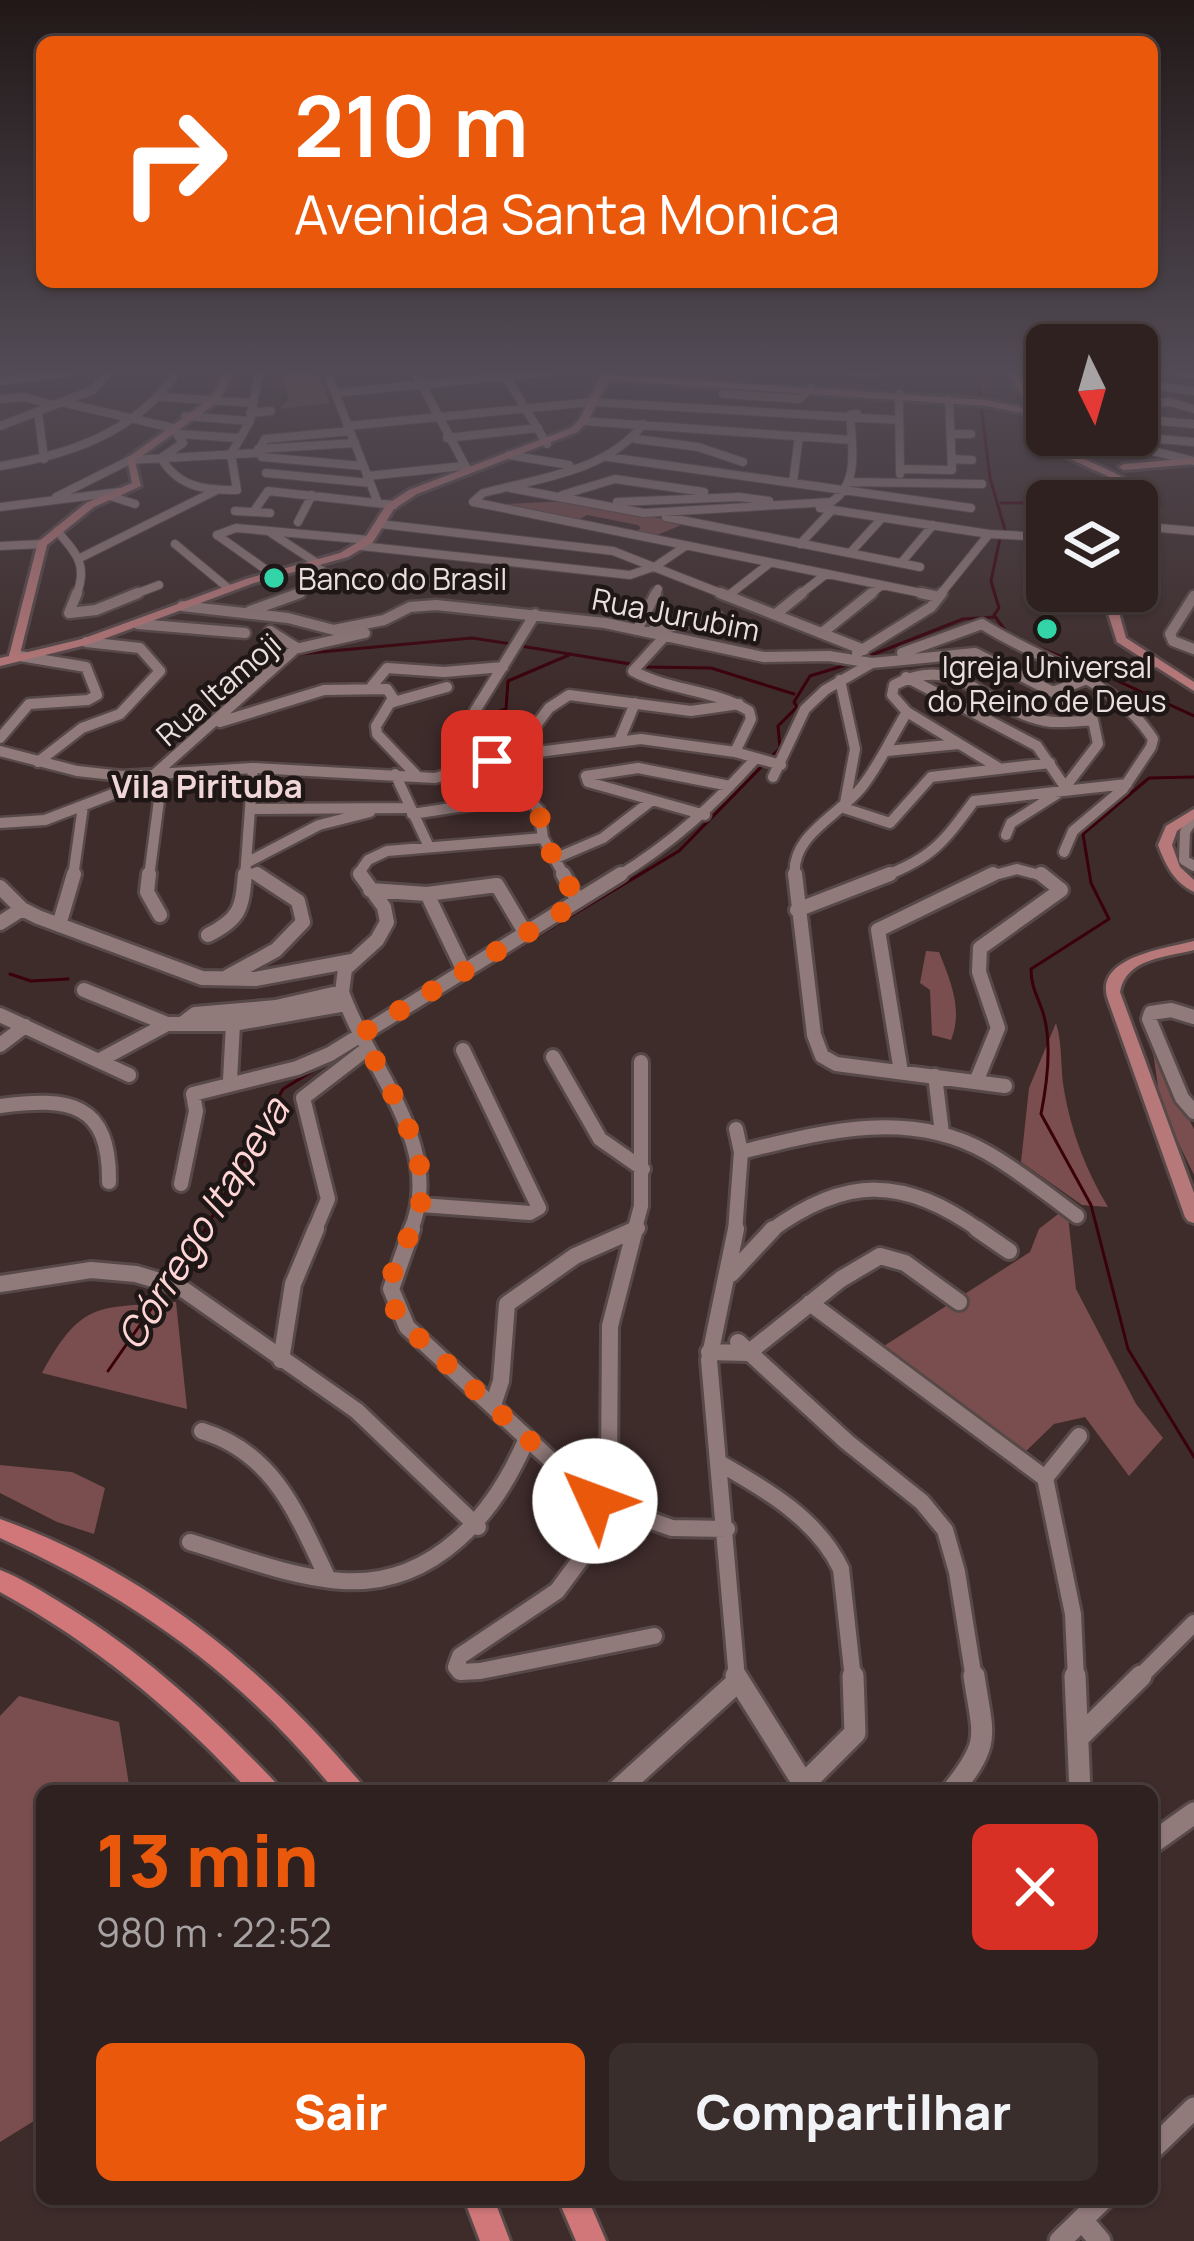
<!DOCTYPE html>
<html lang="pt">
<meta charset="utf-8">
<style>
:root{--surface:#2e2120;--page:#3a2e2d;--text:#f1f3f6;--muted:#a7a3a5;--line:#493e3e;--accent:#ea580c}
body{margin:0;font-family:Manrope,sans-serif;background:var(--page);color:var(--text);height:100vh;display:flex;flex-direction:column;font-size:45px;white-space:nowrap}
*{box-sizing:border-box;margin:0}
p{font-size:39px;color:var(--muted)}
.icon{flex:none;width:66px;height:66px;fill:none;stroke:currentColor;stroke-width:2;stroke-linecap:round;stroke-linejoin:round}
.map{position:relative;flex:1;overflow:hidden}
.panel{position:absolute;left:36px;top:1785px;width:1122px;height:420px;display:flex;flex-direction:column;background:var(--surface);border-radius:18px;box-shadow:0 3px 9px #0004,0 0 0 3px var(--line)}
.panel>*{flex:none}
.guide{position:absolute;left:36px;top:36px;width:1122px;height:252px;border-radius:18px;box-shadow:0 3px 9px #0004,0 0 0 3px var(--line);background:#ea580c;color:#fff;overflow:hidden}
.needle{width:78px;rotate:175deg}
.tools{position:absolute;left:1026px;top:324px;display:grid;gap:24px}
.tools a{display:grid;place-items:center;width:132px;height:132px;border-radius:18px;background:var(--surface);box-shadow:0 3px 9px #0004,0 0 0 3px var(--line);font-size:60px}
.pin{position:absolute;display:grid;place-items:center;width:102px;height:102px;color:#fff;margin:-51px;border-radius:24px;box-shadow:0 6px 18px #0006}
.me{position:absolute;width:132px;margin:-66px;rotate:313deg;stroke-linejoin:round;filter:drop-shadow(0 0 9px #0008)}
.turn{display:flex;align-items:center;gap:42px;height:252px;padding:0 60px;font-size:54px}
.turn .icon{width:156px;height:156px;stroke-width:2.5}
.turn b{display:block;font-size:84px;line-height:102px}
.round{display:grid;place-items:center;flex:none;width:126px;height:126px;border-radius:18px;background:var(--page)}
.head{display:flex;align-items:center;justify-content:space-between;height:204px;padding:0 60px}
h1{font-size:72px;font-weight:800;line-height:90px;color:var(--accent)}
.primary-button{display:flex;gap:24px;margin-top:auto;padding:24px 60px}
.primary-button a{flex:1;height:138px;border-radius:18px;background:var(--accent);color:#fff;font-size:48px;font-weight:800;line-height:138px;text-align:center}
.primary-button a+a{background:var(--page);color:var(--text)}
.map>svg:first-child{display:block}
.green{fill:#7a4e4e}
.lines{fill:none;stroke-linecap:round;stroke-linejoin:round}
.stream{stroke:#3a010a;stroke-width:3}
.minor-far4-casing{stroke:#584949;stroke-width:10}
.minor-far3-casing{stroke:#584949;stroke-width:15}
.minor-far2-casing{stroke:#584949;stroke-width:20}
.minor-far1-casing{stroke:#584949;stroke-width:22}
.minor-casing{stroke:#584949;stroke-width:27}
.major-casing{stroke:#584949;stroke-width:6}
.highway-casing{stroke:#584949;stroke-width:6}
.minor-far4{stroke:#917a7a;stroke-width:8}
.minor-far3{stroke:#917a7a;stroke-width:10}
.minor-far2{stroke:#917a7a;stroke-width:14}
.minor-far1{stroke:#917a7a;stroke-width:16}
.minor{stroke:#917a7a;stroke-width:21}
.major{fill:#b77879;fill-rule:evenodd}
.highway{fill:#d17779;fill-rule:evenodd}
.route{stroke:#ea580c;stroke-width:21;stroke-dasharray:0 37.8}
.poi-dot{fill:#33d4a8;stroke:#1f1716;stroke-width:4.5}
.labels{text-anchor:middle;dominant-baseline:central;stroke-width:9;stroke-linejoin:round;paint-order:stroke}
.far-poi-label{font-size:30px;fill:#ebdede;stroke:#1f1716;text-anchor:start}
.far-street-label{font-size:30px;fill:#ebdede;stroke:#1f1716}
.far-neighbourhood-label{font-size:33px;font-weight:bold;fill:#f0d6d6;stroke:#1f1716}
.water-label{font-size:39px;font-style:italic;fill:#ffd5d5;stroke:#1f1716}
</style>
<div class="map">
<svg width="1194" height="2241" viewBox="0 0 1194 2241">
<rect width="100%" height="100%" fill="#3e2c2b"/>
<path class="green" d="M 280,372 L 318,372 L 330,403 L 279,409 L 289,400 Z
M 565,501 L 686,523 L 650,538 L 633,534 L 641,528 L 638,525 L 587,515 L 575,522 L 488,505 Z
M 926,951 L 939,952 C 951,982 963,1010 951,1040 L 932,1035 L 930,990 L 920,983 Z
M 1056,1023 C 1063,1047 1060,1066 1064,1090 C 1071,1131 1086,1171 1108,1207 L 1082,1205 L 1021,1162 L 1029,1088 Z
M 1153,1052 L 1194,1129 L 1194,1175 L 1161,1107 Z
M 1067,1207 L 1076,1289 L 1136,1404 L 1163,1438 L 1129,1476 L 1085,1417 L 1054,1424 L 1023,1454 L 884,1346 L 1030,1252 L 1039,1229 Z
M 176,1302 L 187,1409 L 42,1373 C 83,1298 99,1309 176,1302 Z
M 0,1465 L 72,1472 L 105,1488 L 94,1534 L 57,1522 L 0,1493 Z
M 19,1696 L 119,1722 L 130,1791 L 42,1791 L 42,2116 L 0,2142 L 0,1716 Z"/>
<g class="lines">
<path class="stream" d="M 977,372 L 990,478 L 1005,530
M 0,374 L 14,372
M 1001,503 L 1047,503
M 1000,538 L 991,581 L 999,608 L 994,615 L 1007,633
M 521,646 L 630,664
M 1037,647 L 1095,670
M 299,654 L 472,638 L 512,644
M 864,658 L 963,619 L 995,617
M 646,667 L 711,668 L 794,694
M 1109,677 L 1194,716
M 466,722 L 506,709 L 508,681 L 569,655
M 771,757 L 780,748 L 778,726 L 797,707 L 794,702 L 810,676 L 849,664
M 1194,777 L 1149,778 L 1083,834 L 1091,883 L 1109,919 L 1031,969 C 1031,989 1039,998 1044,1016 C 1052,1046 1047,1084 1041,1114 L 1091,1205 L 1128,1349 L 1194,1457
M 10,974 L 31,981 L 68,979
M 396,1021 L 679,851 L 764,764
M 174,1276 L 201,1237 L 283,1089 L 326,1063
M 108,1371 L 165,1289"/>
<defs>
<path id="minor-far4" d="M 327,372 L 378,503
M 415,372 L 467,469
M 503,372 L 547,444
M 851,372 L 874,373
M 1178,372 L 1194,374
M 0,381 L 72,372
M 1137,383 L 1194,391
M 1021,386 L 1047,383
M 335,393 L 549,372
M 723,394 L 799,399 L 811,388
M 899,394 L 900,474
M 162,397 L 253,403
M 0,399 L 23,397 L 54,405
M 61,402 L 173,428 L 183,443 L 161,458 C 179,488 205,490 237,490 L 231,454 L 250,421 L 259,372
M 1137,403 L 1170,402 L 1194,409
M 38,411 L 44,459
M 250,413 L 271,411
M 185,416 L 250,421
M 1137,419 L 1194,424
M 583,421 L 851,440
M 643,424 C 609,471 536,479 483,493 L 473,502 L 936,596
M 0,426 L 93,390 L 109,372
M 347,426 L 592,402 L 898,420
M 181,434 L 238,438
M 951,434 L 971,434
M 1114,435 L 1144,449 L 1194,461
M 1125,436 L 1194,442
M 447,438 L 538,428
M 636,439 L 698,447 L 743,462
M 258,449 L 355,443
M 509,455 L 569,465
M 262,457 L 363,466
M 608,457 L 971,508
M 952,459 L 972,460
M 0,466 C 69,455 137,432 177,372
M 900,469 L 952,470 L 949,399
M 266,473 L 370,483
M 367,476 L 463,466
M 793,482 L 799,436
M 849,482 L 982,484
M 510,488 L 644,513 L 831,502 C 860,484 852,445 850,415 L 857,414
M 562,495 L 615,479 L 704,492
M 110,496 L 135,504
M 56,497 L 130,460 L 257,453 L 265,439 L 350,431
M 617,502 L 739,497 L 769,501
M 0,507 L 119,492
M 820,508 L 989,534 L 1047,537
M 235,511 L 270,513
M 254,511 L 268,491 L 394,505
M 666,517 L 920,567
M 298,522 L 312,495
M 380,524 L 613,551 L 728,596
M 1137,526 L 1194,531
M 57,531 C 78,555 88,566 76,596
M 271,533 L 317,563
M 217,535 L 236,528 L 369,540
M 217,535 L 272,574
M 175,544 L 228,588
M 800,544 L 832,510
M 0,546 L 42,544
M 361,546 L 630,575 L 656,566 L 684,547
M 850,553 L 882,518
M 80,558 L 217,490
M 901,563 L 933,525
M 311,565 L 329,574 L 452,584
M 729,595 L 770,563
M 130,596 L 159,585
M 292,596 L 329,574
M 654,596 L 658,589
M 798,596 L 826,574
M 868,596 L 882,585
M 939,596 L 989,534"/>
<path id="minor-far3" d="M 77,593 L 69,613 L 96,610 L 138,593
M 720,593 L 864,650
M 921,593 L 939,597
M 1194,596 L 1170,634 L 1173,641 L 1194,649
M 182,606 L 288,618 L 334,630 L 384,620 L 410,607 L 436,605 L 605,623 L 764,657 L 829,656 L 872,663 L 975,653 L 1053,692 L 1097,675 L 1153,663
M 250,611 L 300,593
M 776,614 L 802,593
M 138,624 L 245,633
M 637,630 L 656,593
M 653,630 L 718,617
M 270,631 L 297,648
M 822,633 L 872,593
M 665,636 L 633,671 C 670,691 713,689 749,711 L 751,719 L 735,752
M 857,653 L 931,607 L 942,593
M 902,653 L 982,624 C 1041,662 1114,677 1153,739 L 1151,747 L 1123,789 L 1073,831 L 1064,852
M 906,677 L 1037,746 L 1065,787
M 840,680 L 855,749 L 845,803
M 372,686 L 387,668 L 444,672 L 503,667
M 390,703 L 447,687
M 475,711 L 535,614
M 220,722 L 324,690 L 387,689 L 393,698 L 376,726 L 377,734 L 418,777
M 0,738 L 29,704 L 88,700 L 97,695 L 86,667 L 14,655
M 620,739 L 635,703
M 0,751 L 77,771 L 123,776 L 253,768 L 435,778 L 514,755 L 641,739 L 735,752 L 781,765
M 887,751 L 958,744
M 514,755 L 549,708 L 569,695 L 691,711 L 739,704
M 38,762 L 82,728 L 120,714 L 160,671 L 140,648 L 86,642
M 999,768 L 907,712 L 892,695 L 894,685 C 959,651 986,710 1045,721 C 1060,724 1077,721 1093,720
M 395,774 L 429,847
M 773,777 L 805,709 L 825,690 L 872,663
M 841,807 L 890,823 L 931,777 L 1050,763
M 251,809 L 407,808
M 412,814 L 491,802
M 705,815 L 588,782 L 586,776 L 638,768 L 730,786
M 1194,817 L 1185,832 L 1184,860 L 1194,866
M 0,823 L 45,820 L 147,781 L 295,649 L 365,633
M 1006,835 L 1011,823 L 1063,790 L 1098,744 L 1093,720 L 1053,692
M 543,838 L 565,877
M 554,859 L 603,838 L 651,801
M 246,863 L 319,825 L 370,812
M 246,872 L 263,877
M 73,877 L 83,806
M 149,877 L 162,777
M 245,877 L 253,768
M 362,877 L 359,873 L 368,860 L 387,851 L 543,838 L 539,810 L 492,761
M 617,877 C 672,843 713,806 756,758
M 795,877 C 790,836 837,817 861,788 C 879,766 892,736 907,712
M 882,877 C 932,858 943,843 974,801 L 1127,784
M 987,877 L 1017,869 L 1047,877"/>
<path id="minor-far2" d="M 149,874 L 147,892 L 160,915
M 360,874 L 384,907 L 387,922 L 377,940 L 345,969 L 342,992 C 368,1068 447,1148 410,1232
M 563,874 L 578,901
M 795,874 L 814,1035 L 822,1056 L 836,1064 L 1005,1086
M 0,887 L 22,909 L 38,917 L 202,978 L 255,979 L 352,961
M 370,890 L 427,894 L 497,885 L 526,934
M 427,894 L 464,971
M 797,910 L 890,874
M 0,923 L 22,909
M 59,925 L 74,874
M 208,935 C 240,919 242,909 245,874
M 227,977 L 276,950 L 303,922 L 298,901 L 257,874
M 84,990 L 167,1024
M 0,1015 L 129,1075
M 1194,1017 L 1171,1010 L 1151,1013 L 1149,1019 L 1182,1098 L 1194,1112
M 183,1023 L 195,1014 L 276,1007 L 342,992
M 0,1045 L 25,1026
M 553,1057 L 600,1139 L 643,1169
M 100,1060 L 167,1024 L 233,1024 L 346,1004
M 901,1072 L 878,930 L 993,874
M 935,1076 L 942,1133
M 230,1080 L 233,1024
M 976,1082 L 998,1028 L 979,972 L 980,948 L 1061,890 L 1041,874
M 0,1106 C 69,1097 110,1102 109,1182
M 741,1152 C 822,1132 908,1108 986,1152 C 1018,1170 1047,1194 1077,1216
M 181,1184 L 196,1111 L 193,1094 L 297,1068 L 330,1054 L 621,874
M 421,1205 L 530,1213 L 539,1208 L 463,1050
M 314,1232 L 328,1199 L 303,1098 L 368,1048
M 629,1232 L 638,1228
M 634,1232 L 641,1206 L 641,1062
M 735,1232 L 741,1152 L 736,1129
M 769,1232 C 847,1175 904,1176 982,1232"/>
<path id="minor-far1" d="M 412,1229 L 391,1289 L 407,1327 L 595,1501 L 672,1528 L 727,1529
M 635,1229 L 610,1326 L 609,1473 L 600,1533 L 557,1591 L 460,1656 L 456,1667 L 460,1672 L 480,1671 L 654,1636
M 736,1229 L 709,1360 L 737,1679
M 977,1229 L 1009,1251
M 731,1274 L 773,1229
M 0,1284 L 91,1270 L 136,1274 L 180,1287 L 357,1411 L 478,1527
M 810,1303 L 1045,1478
M 738,1342 L 847,1442 L 922,1502 L 945,1530 L 957,1572 L 974,1679
M 709,1352 L 748,1353 L 841,1279 L 880,1256 L 905,1263 L 959,1302
M 281,1360 L 293,1284 L 316,1229
M 493,1405 L 501,1381 L 507,1304 L 575,1256 L 636,1229
M 202,1431 C 275,1453 297,1515 328,1579
M 721,1464 C 767,1490 818,1520 841,1569 L 853,1679
M 190,1542 C 240,1557 290,1577 342,1581 C 434,1587 495,1514 527,1438
M 1076,1679 L 1073,1614 L 1045,1478 L 1079,1436
M 1138,1679 L 1194,1623"/>
<path id="minor" d="M 736,1676 L 808,1791
M 1075,1676 L 1080,1791
M 1079,1737 L 1141,1676
M 801,1787 L 855,1733 L 853,1676
M 617,1791 L 737,1682
M 952,1791 C 992,1741 983,1737 974,1676
M 1152,1843 L 1194,1813
M 1152,2149 L 1194,2108
M 1082,2220 L 1100,2241
M 1060,2241 L 1103,2199"/>
<path id="major" d="M 225,372 L 233,372 L 218,402 L 135,461 L 141,486 L 94,507 L 47,545 L 20,654 L 82,639 L 246,579 L 340,553 L 365,538 L 386,505 L 409,490 L 571,428 L 579,420 L 603,372 L 611,372 L 610,375 L 987,400 L 1028,409 L 1028,405 L 1009,372 L 1017,372 L 1038,405 L 1036,416 L 1047,426 L 1047,435 C 1055,440 1063,447 1071,452 C 1103,470 1140,478 1159,511 L 1155,525 L 1137,536 L 1137,528 L 1147,521 L 1149,511 C 1132,481 1094,472 1065,456 C 1053,449 1043,440 1034,430 L 1036,426 L 1022,413 L 987,406 L 608,380 L 588,421 L 577,432 L 417,494 L 394,509 L 373,542 L 348,557 L 254,583 L 90,644 L 0,666 L 0,658 L 9,656 L 38,542 L 86,503 L 132,483 L 127,458 L 211,398 Z
M 1194,458 L 1194,464 L 1124,470 L 1119,467 L 1124,464 Z
M 1101,591 L 1113,591 L 1126,638 L 1194,682 L 1194,691 L 1117,642 Z
M 1194,809 L 1194,819 L 1177,831 L 1172,845 L 1180,867 L 1194,880 L 1194,892 C 1174,882 1166,866 1158,845 L 1166,826 Z
M 1194,941 L 1194,950 C 1167,957 1126,958 1120,992 L 1194,1193 L 1194,1223 L 1188,1221 L 1185,1217 L 1108,1000 C 1093,957 1164,949 1194,941 Z"/>
<path id="highway" d="M 0,1519 C 144,1570 263,1667 360,1782 L 364,1791 L 335,1791 C 241,1675 136,1599 0,1538 Z
M 0,1570 C 23,1579 45,1593 66,1606 C 145,1654 212,1716 275,1782 L 279,1791 L 249,1791 C 176,1712 95,1644 0,1592 Z
M 464,2199 L 494,2199 L 510,2241 L 480,2241 Z
M 558,2199 L 588,2199 L 606,2241 L 576,2241 Z"/>
</defs>
<use href="#minor-far4" class="minor-far4-casing"/>
<use href="#minor-far3" class="minor-far3-casing"/>
<use href="#minor-far2" class="minor-far2-casing"/>
<use href="#minor-far1" class="minor-far1-casing"/>
<use href="#minor" class="minor-casing"/>
<use href="#major" class="major-casing"/>
<use href="#highway" class="highway-casing"/>
<use href="#minor-far4" class="minor-far4"/>
<use href="#minor-far3" class="minor-far3"/>
<use href="#minor-far2" class="minor-far2"/>
<use href="#minor-far1" class="minor-far1"/>
<use href="#minor" class="minor"/>
<use href="#major" class="major"/>
<use href="#highway" class="highway"/>
</g>
<linearGradient id="sky" x2="0" y2="1"><stop stop-color="#221818"/><stop offset="0.54" stop-color="#524b55"/><stop offset="1" stop-color="#524b55" stop-opacity="0"/></linearGradient>
<rect width="1194" height="686" fill="url(#sky)"/>
<g class="lines">
<path class="route" d="M 492,761 L 539,810 L 543,838 L 578,902 L 361,1034 C 384,1079 422,1138 422,1190 C 421,1244 363,1276 407,1327 L 595,1501"/>
</g>
<g class="poi-dot">
<circle cx="274" cy="578" r="12"/>
<circle cx="1047" cy="629" r="12"/>
</g>
<g class="labels">
<g class="far-poi-label">
<text x="298" y="578">Banco do Brasil</text>
<text x="1047" y="666" text-anchor="middle">Igreja Universal<tspan x="1047" dy="34">do Reino de Deus</tspan></text>
</g>
<g class="far-street-label">
<text transform="translate(676 614) rotate(11)">Rua Jurubim</text>
<text transform="translate(218 689) rotate(-41)">Rua Itamoji</text>
</g>
<g class="far-neighbourhood-label">
<text x="207" y="785">Vila Pirituba</text>
</g>
<g class="water-label">
<text transform="translate(202 1223) rotate(-58)">Córrego Itapeva</text>
</g>
</g>
</svg>
<div class="tools">
<a><svg class="needle" viewBox="-14 -14 28 28"><path d="M0-13l5 13h-10z" fill="#e53935"/><path d="M0 13l5-13h-10z" fill="#a7a3a5"/></svg></a>
<a><svg class="icon" aria-label="layers" viewBox="0 0 24 24"><path d="M12 4l9 5-9 5-9-5zM3 14l9 5 9-5"/></svg></a>
</div>
<div class="pin" style="left:492px;top:761px;background:#d93025"><svg class="icon" aria-label="arrive" viewBox="0 0 24 24"><path d="M6 21V4h12l-3 4 3 4H6"/></svg></div>
<svg class="me" style="left:595px;top:1501px" viewBox="-20 -20 40 40"><circle r="19" fill="#fff"/><path d="M0-13L10 11 0 6-10 11z" fill="#ea580c"/></svg>
<div class="guide">
<div class="turn"><svg class="icon" aria-label="right" viewBox="0 0 24 24"><path d="M7 20v-9h11M14 6l5 5-5 5"/></svg><div><b>210 m</b>Avenida Santa Monica</div></div>
</div>
<section class="panel">
<div class="head"><div><h1>13 min</h1><p>980 m · 22:52</p></div><a class="round" style="background:#d93025;color:#fff"><svg class="icon" aria-label="close" viewBox="0 0 24 24"><path d="M6 6l12 12M18 6L6 18"/></svg></a></div>
<div class="primary-button"><a>Sair</a><a>Compartilhar</a></div>
</section>
</div>
